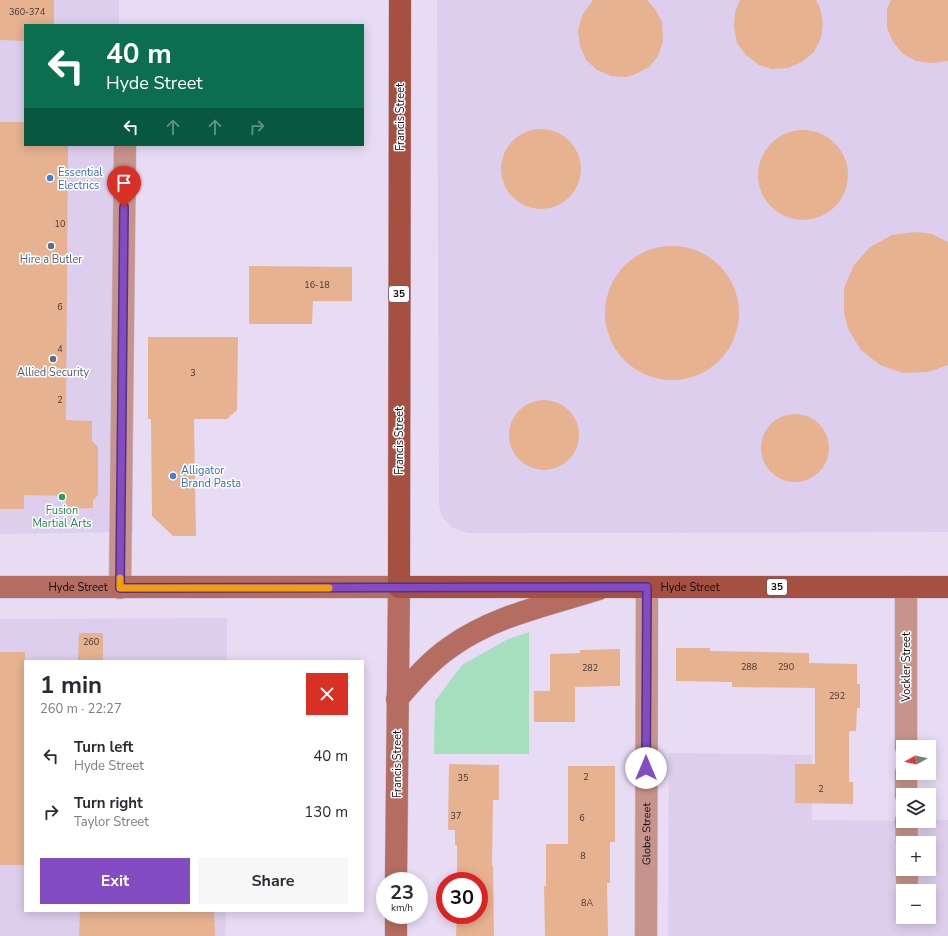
<!DOCTYPE html>
<meta charset="utf-8">
<style>
:root{--surface:#fff;--page:#f7f7f7;--text:#2b2b33;--muted:#7c7c81;--accent:#834cc3}
body{margin:0;font-family:"Nunito Sans",sans-serif;background:var(--page);color:var(--text);height:100vh;display:flex;flex-direction:column;font-size:15px;white-space:nowrap}
*{box-sizing:border-box;margin:0}
p{font-size:13px;color:var(--muted)}
.icon{flex:none;width:22px;height:22px;fill:none;stroke:currentColor;stroke-width:2;stroke-linecap:round;stroke-linejoin:round}
.map{position:relative;flex:1;overflow:hidden}
.details{position:absolute;left:24px;top:660px;width:340px;height:252px;display:flex;flex-direction:column;background:var(--surface);border-radius:0px;box-shadow:0 2px 10px #0003}
.details>*{flex:none}
.guide{position:absolute;left:24px;top:24px;width:340px;height:122px;border-radius:0px;box-shadow:0 2px 10px #0003;background:#0b6e4f;color:#fff;overflow:hidden}
.needle{width:26px;rotate:262deg}
.fabs{position:absolute;left:896px;top:740px;display:grid;gap:8px}
.fabs a{display:grid;place-items:center;width:40px;height:40px;border-radius:0px;background:var(--surface);box-shadow:0 2px 10px #0003;font-size:20px}
.speed{position:absolute;left:376px;top:872px;display:flex;gap:8px;font-size:20px;font-weight:700;text-align:center}
.speed>*{display:grid;place-content:center;width:52px;height:52px;border-radius:50%;background:var(--surface);box-shadow:0 2px 10px #0003;line-height:1}
.speed small{font-size:10px;font-weight:400}
.speed .limit{border:6px solid #d22;background:#fff;color:#111}
.pin{position:absolute;display:grid;place-items:center;width:34px;height:34px;color:#fff;margin:-41px -17px;border-radius:50% 50% 50% 0;rotate:-45deg;box-shadow:0 0 4px #0007}
.pin .icon{rotate:45deg}
.me{position:absolute;width:44px;margin:-22px;rotate:0deg;stroke-linejoin:round;filter:drop-shadow(0 0 3px #0008)}
.turn{display:flex;align-items:center;gap:14px;height:84px;padding:0 16px;font-size:18px}
.turn .icon{width:52px;height:52px;stroke-width:2.5}
.turn b{display:block;font-size:28px;line-height:34px}
.lanes{display:flex;align-items:center;height:38px;padding:0 16px;background:#0003;justify-content:center;gap:20px;direction:ltr}
.lanes .off{opacity:.35}
.round{display:grid;place-items:center;flex:none;width:42px;height:42px;border-radius:0px;background:var(--page)}
.head{display:flex;align-items:center;justify-content:space-between;height:68px;padding:0 16px}
h1{font-size:24px;font-weight:700;line-height:30px}
.button{display:flex;gap:8px;margin-top:auto;padding:8px 16px}
.button a{flex:1;height:46px;border-radius:0px;background:var(--accent);color:#fff;font-size:16px;font-weight:700;line-height:46px;text-align:center}
.button a+a{background:var(--page);color:var(--text)}
ul{padding:0;list-style:none}
li{display:flex;align-items:center;gap:12px;height:56px;padding:0 16px}
li div{flex:1}
li b{display:block;font-size:15px}
li em{font-style:normal}
.map>svg:first-child{display:block}
.built{fill:#deceee;fill-rule:evenodd}
.green{fill:#a5dfbd}
.building{fill:#e6b290}
.lines{fill:none;stroke-linecap:round;stroke-linejoin:round}
.street-casing{stroke:#c6bbd1;stroke-width:23}
.secondary-casing{stroke:#c6bbd1;stroke-width:23}
.primary-casing{stroke:#c6bbd1;stroke-width:23}
.street{stroke:#c6948b;stroke-width:22}
.secondary{stroke:#b46d60;stroke-width:22}
.primary{stroke:#a65042;stroke-width:22}
.route-casing{stroke:#55317f;stroke-width:10}
.route{stroke:#834cc3;stroke-width:7}
.slow{stroke:#f59e0b;stroke-width:7}
.shop-dot{fill:#3f7fe0;stroke:#fff;stroke-width:1.5}
.service-dot{fill:#5c6f8a;stroke:#fff;stroke-width:1.5}
.leisure-dot{fill:#2e9e5b;stroke:#fff;stroke-width:1.5}
.labels{text-anchor:middle;dominant-baseline:central;stroke-width:3;stroke-linejoin:round;paint-order:stroke}
.number-label{font-size:9px;fill:#463634}
.shield{fill:#fff;stroke:#58565b;stroke-width:1}
.shield-label{font-size:10px;font-weight:bold;fill:#110d15}
.street-label{font-size:11px;fill:#110d15;stroke:#fff}
.shop-label{font-size:11px;fill:#366cbe;stroke:#fff;text-anchor:start}
.service-label{font-size:11px;fill:#4e5e75;stroke:#fff}
.leisure-label{font-size:11px;fill:#27864d;stroke:#fff}
</style>
<div class="map">
<svg width="948" height="936" viewBox="0 0 948 936">
<rect width="100%" height="100%" fill="#e8dcf5"/>
<path class="built" d="M 0,0 L 119,0 L 119,25 L 25,25 L 25,145 L 133,145 L 133,532 L 0,534 Z
M 437,0 L 948,0 L 948,532 L 468,533 L 453,528 L 442,517 L 439,505 Z
M 227,618 L 227,661 L 25,661 L 25,911 L 226,911 L 225,936 L 0,936 L 0,619 Z
M 669,753 L 812,755 L 812,820 L 929,821 L 929,820 L 948,820 L 948,936 L 668,936 ZM 903,843 L 929,843 L 929,869 L 903,869 ZM 903,891 L 929,891 L 929,917 L 903,917 Z"/>
<path class="green" d="M 529,632 L 529,754 L 434,754 L 435,701 L 462,665 L 508,639 Z"/>
<path class="building" d="M 0,0 L 54,0 L 54,25 L 25,25 L 25,41 L 0,40 Z
M 593,0 L 647,0 L 655,9 L 662,22 L 663,41 L 658,56 L 649,67 L 636,74 L 626,77 L 611,76 L 597,70 L 586,60 L 580,46 L 578,29 L 583,14 Z
M 740,0 L 816,0 L 820,8 L 823,23 L 821,38 L 814,52 L 802,62 L 788,68 L 772,69 L 759,65 L 746,55 L 737,43 L 734,27 L 735,12 Z
M 891,0 L 948,0 L 948,61 L 931,63 L 916,61 L 903,54 L 893,42 L 887,28 L 887,9 Z
M 0,122 L 25,122 L 25,145 L 68,145 L 66,420 L 92,421 L 92,441 L 98,447 L 98,495 L 93,500 L 93,508 L 66,509 L 66,496 L 24,495 L 24,509 L 0,509 Z
M501 169a40 40 0 1 1 80 0a40 40 0 1 1-80 0Z
M758 175a45 45 0 1 1 90 0a45 45 0 1 1-90 0Z
M 916,232 L 932,234 L 948,242 L 948,365 L 928,372 L 903,373 L 880,365 L 861,350 L 848,329 L 844,313 L 844,288 L 854,265 L 870,247 L 892,235 Z
M605 313a67 67 0 1 1 134 0a67 67 0 1 1-134 0Z
M 249,266 L 352,267 L 352,301 L 313,301 L 312,324 L 249,324 Z
M 148,337 L 238,337 L 237,410 L 227,419 L 194,419 L 196,536 L 173,536 L 152,516 L 151,419 L 148,419 Z
M509 435a35 35 0 1 1 70 0a35 35 0 1 1-70 0Z
M761 448a34 34 0 1 1 68 0a34 34 0 1 1-68 0Z
M 79,633 L 103,633 L 103,661 L 78,661 Z
M 676,648 L 710,648 L 710,651 L 809,653 L 809,663 L 857,664 L 857,684 L 860,684 L 860,708 L 857,708 L 856,731 L 849,731 L 849,782 L 853,782 L 853,804 L 795,803 L 795,764 L 815,764 L 815,688 L 732,687 L 732,682 L 676,681 Z
M 620,649 L 620,686 L 575,687 L 575,722 L 534,722 L 534,691 L 550,691 L 550,654 L 580,653 L 580,650 Z
M 0,652 L 25,652 L 25,865 L 0,865 Z
M 449,764 L 499,765 L 499,800 L 493,800 L 492,866 L 493,866 L 494,936 L 456,936 L 457,915 L 479,915 L 479,881 L 457,881 L 457,845 L 455,845 L 455,830 L 448,830 Z
M 568,766 L 615,766 L 615,842 L 610,842 L 610,883 L 607,883 L 608,936 L 545,936 L 544,886 L 546,886 L 546,844 L 568,844 Z
M 80,911 L 214,911 L 215,936 L 79,936 Z"/>
<g class="lines">
<defs>
<g id="street">
<path d="M 906,587 L 906,747"/>
<path d="M 120,588 L 125,145"/>
<path d="M 906,795 L 906,773"/>
<path d="M 906,821 L 907,843"/>
<path d="M 907,869 L 907,880"/>
<path id="s1" d="M 646,936 L 647,587"/>
</g>
<g id="secondary">
<path id="s2" d="M 0,587 L 399,587 L 396,881"/>
<path d="M 397,699 C 413,681 429,662 449,648 C 493,616 548,605 599,589"/>
<path d="M 396,936 L 396,915"/>
</g>
<g id="primary">
<path id="s3" d="M 400,0 L 399,587 L 948,587"/>
</g>
</defs>
<use href="#street" class="street-casing"/>
<use href="#secondary" class="secondary-casing"/>
<use href="#primary" class="primary-casing"/>
<use href="#street" class="street"/>
<use href="#secondary" class="secondary"/>
<use href="#primary" class="primary"/>
</g>
<g class="lines">
<defs>
<path id="route" d="M 124,207 L 120,588 L 647,587 L 646,768"/>
</defs>
<use href="#route" class="route-casing"/>
<use href="#route" class="route"/>
<path class="slow" d="M 120,578 L 120,588 L 329,588"/>
</g>
<g class="shop-dot">
<circle cx="50" cy="178" r="4"/>
<circle cx="173" cy="476" r="4"/>
</g>
<g class="service-dot">
<circle cx="51" cy="246" r="4"/>
<circle cx="53" cy="359" r="4"/>
</g>
<circle class="leisure-dot" cx="62" cy="497" r="4"/>
<g class="labels">
<g class="number-label">
<text x="27" y="12">360-374</text>
<text x="60" y="224">10</text>
<text x="317" y="285">16-18</text>
<text x="60" y="307">6</text>
<text x="60" y="349">4</text>
<text x="193" y="373">3</text>
<text x="60" y="400">2</text>
<text x="91" y="642">260</text>
<text x="749" y="667">288</text>
<text x="786" y="667">290</text>
<text x="590" y="668">282</text>
<text x="837" y="696">292</text>
<text x="586" y="777">2</text>
<text x="463" y="778">35</text>
<text x="821" y="789">2</text>
<text x="456" y="816">37</text>
<text x="582" y="818">6</text>
<text x="583" y="856">8</text>
<text x="587" y="903">8A</text>
</g>
<g class="shield">
<rect x="389" y="286" width="20" height="16" rx="3"/>
<rect x="767" y="579" width="20" height="16" rx="3"/>
</g>
<g class="shield-label">
<text x="399" y="294">35</text>
<text x="777" y="587">35</text>
</g>
<g class="street-label">
<text transform="translate(400 117) rotate(-90)">Francis Street</text>
<text transform="translate(399 441) rotate(-90)">Francis Street</text>
<text stroke="none"><textPath href="#s2" startOffset="78">Hyde Street</textPath></text>
<text stroke="none"><textPath href="#s3" startOffset="878">Hyde Street</textPath></text>
<text transform="translate(906 667) rotate(-90)">Vockler Street</text>
<text transform="translate(397 764) rotate(-90)">Francis Street</text>
<text stroke="none"><textPath href="#s1" startOffset="102">Globe Street</textPath></text>
</g>
<g class="shop-label">
<text x="58" y="172">Essential<tspan x="58" dy="13">Electrics</tspan></text>
<text x="181" y="470">Alligator<tspan x="181" dy="13">Brand Pasta</tspan></text>
</g>
<g class="service-label">
<text x="51" y="259">Hire a Butler</text>
<text x="53" y="372">Allied Security</text>
</g>
<g class="leisure-label">
<text x="62" y="510">Fusion<tspan x="62" dy="13">Martial Arts</tspan></text>
</g>
</g>
</svg>
<div class="fabs">
<a><svg class="needle" viewBox="-14 -14 28 28"><path d="M0-13l5 13h-10z" fill="#e53935"/><path d="M0 13l5-13h-10z" fill="#7c7c81"/></svg></a>
<a><svg class="icon" aria-label="layers" viewBox="0 0 24 24"><path d="M12 4l9 5-9 5-9-5zM3 14l9 5 9-5"/></svg></a>
<a>+</a>
<a>−</a>
</div>
<div class="speed"><div>23<small>km/h</small></div><div class="limit">30</div></div>
<div class="pin" style="left:124px;top:207px;background:#d93025"><svg class="icon" aria-label="arrive" viewBox="0 0 24 24"><path d="M6 21V4h12l-3 4 3 4H6"/></svg></div>
<svg class="me" style="left:646px;top:768px" viewBox="-20 -20 40 40"><circle r="19" fill="#fff"/><path d="M0-13L10 11 0 6-10 11z" fill="#834cc3"/></svg>
<div class="guide">
<div class="turn"><svg class="icon" aria-label="left" viewBox="0 0 24 24"><path d="M17 20v-9H6M10 6l-5 5 5 5"/></svg><div><b>40 m</b>Hyde Street</div></div>
<div class="lanes"><svg class="icon" aria-label="left" viewBox="0 0 24 24"><path d="M17 20v-9H6M10 6l-5 5 5 5"/></svg><svg class="icon off" aria-label="ahead" viewBox="0 0 24 24"><path d="M12 20V5M6 11l6-6 6 6"/></svg><svg class="icon off" aria-label="ahead" viewBox="0 0 24 24"><path d="M12 20V5M6 11l6-6 6 6"/></svg><svg class="icon off" aria-label="right" viewBox="0 0 24 24"><path d="M7 20v-9h11M14 6l5 5-5 5"/></svg></div>
</div>
<section class="details">
<div class="head"><div><h1>1 min</h1><p>260 m · 22:27</p></div><a class="round" style="background:#d93025;color:#fff"><svg class="icon" aria-label="close" viewBox="0 0 24 24"><path d="M6 6l12 12M18 6L6 18"/></svg></a></div>
<ul>
<li><svg class="icon" aria-label="left" viewBox="0 0 24 24"><path d="M17 20v-9H6M10 6l-5 5 5 5"/></svg><div><b>Turn left</b><p>Hyde Street</p></div><em>40 m</em></li>
<li><svg class="icon" aria-label="right" viewBox="0 0 24 24"><path d="M7 20v-9h11M14 6l5 5-5 5"/></svg><div><b>Turn right</b><p>Taylor Street</p></div><em>130 m</em></li>
</ul>
<div class="button"><a>Exit</a><a>Share</a></div>
</section>
</div>
